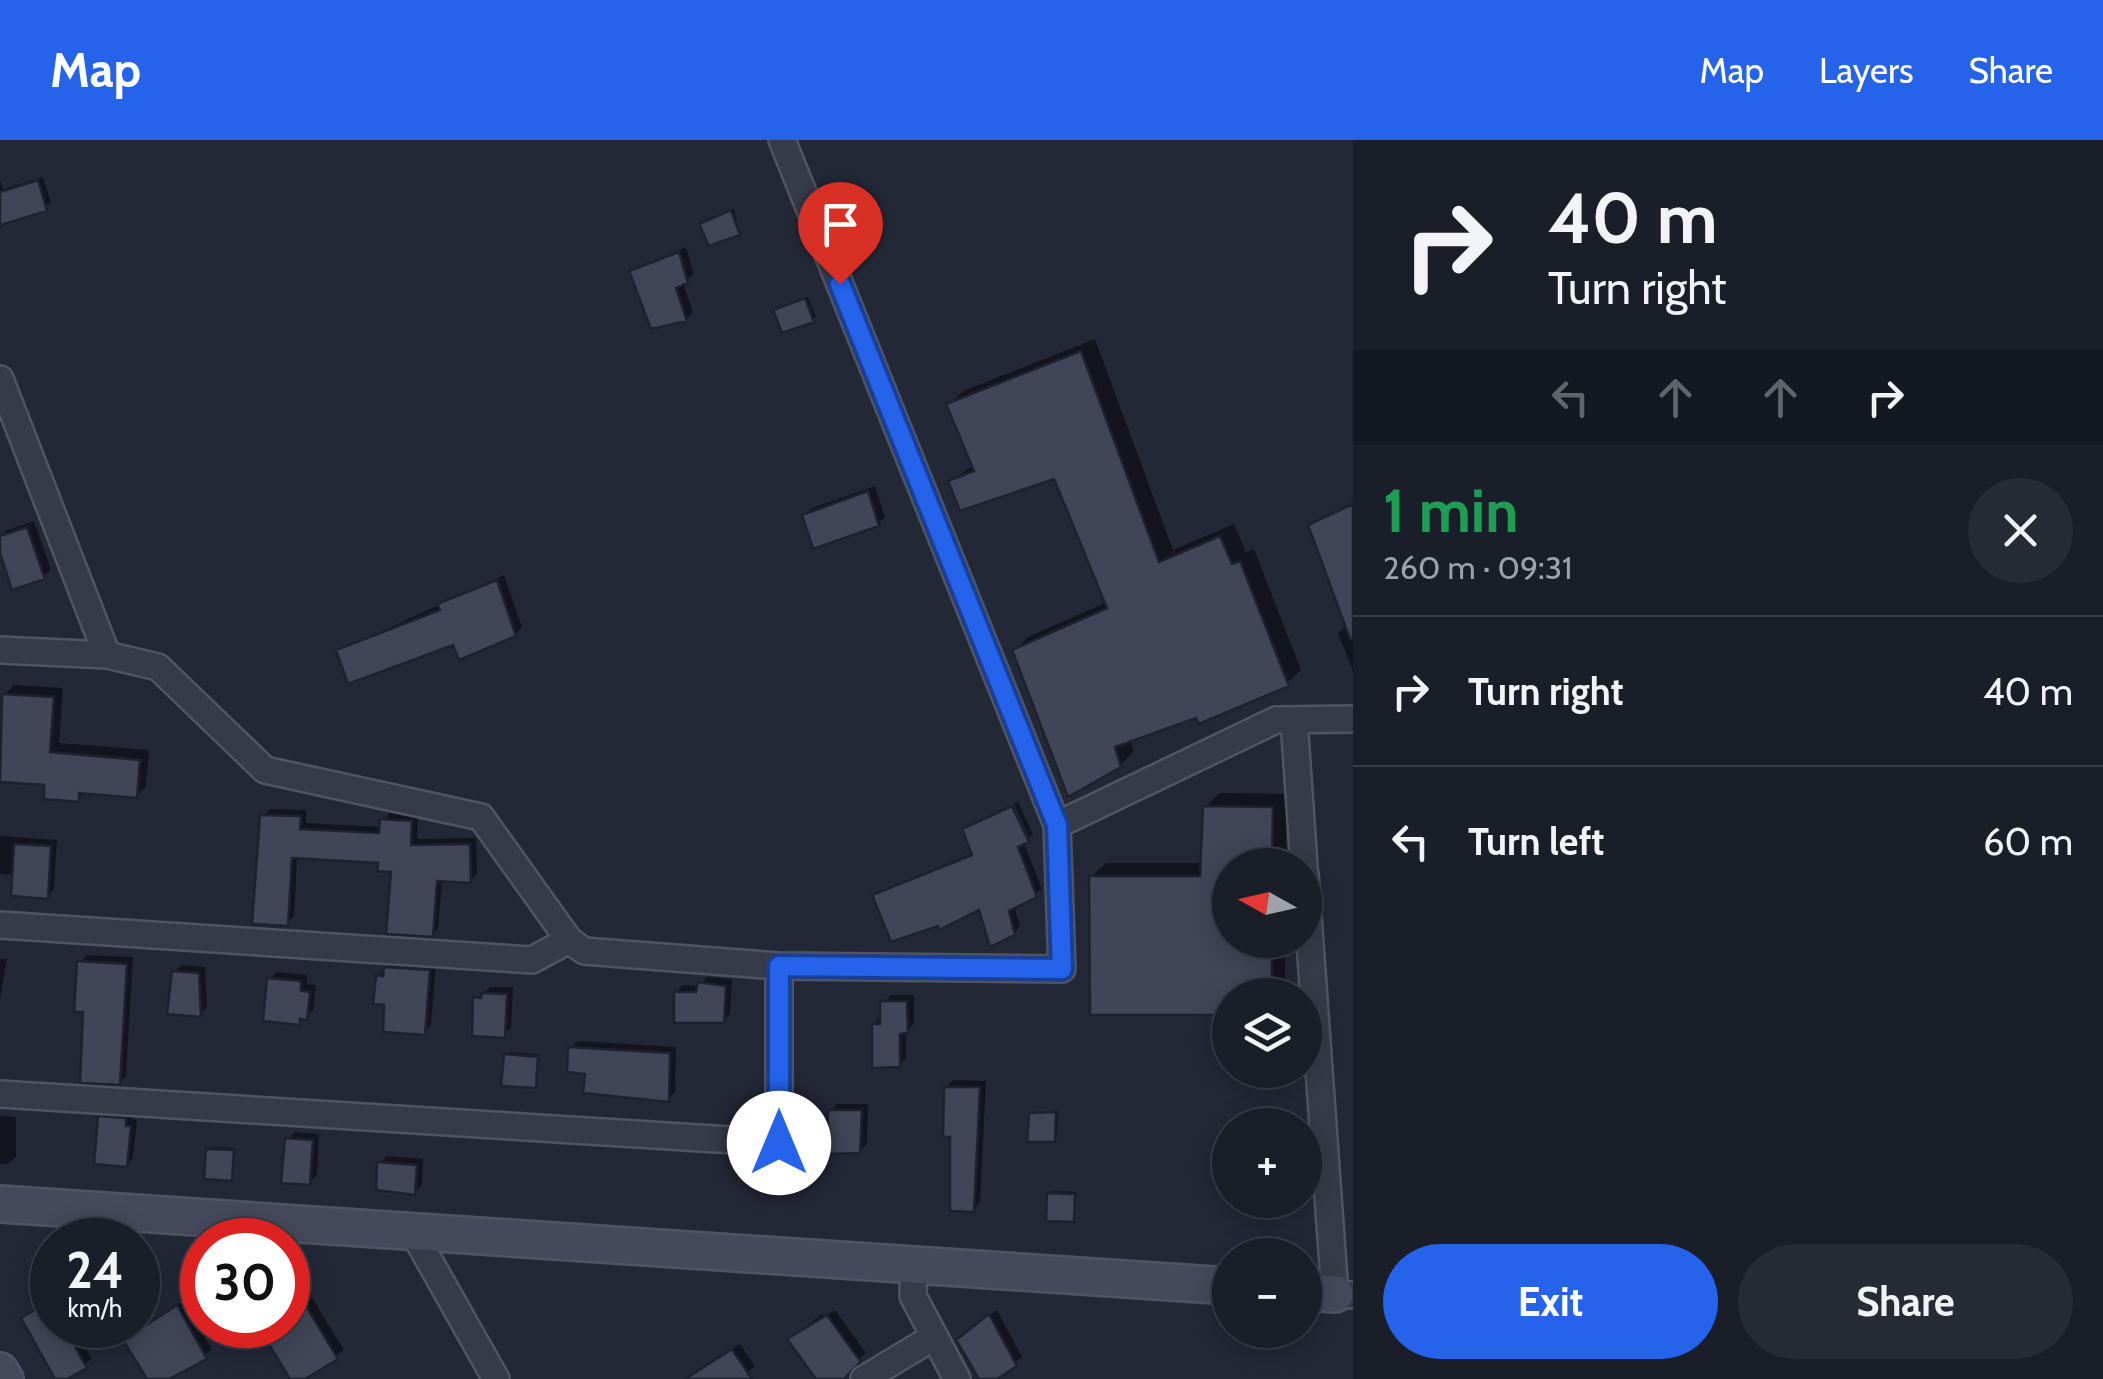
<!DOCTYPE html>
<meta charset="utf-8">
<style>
:root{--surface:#1a1e29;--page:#272b35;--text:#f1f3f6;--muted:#9fa2a8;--line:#383c46;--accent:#2563eb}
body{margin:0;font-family:Cabin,sans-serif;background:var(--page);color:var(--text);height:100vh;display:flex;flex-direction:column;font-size:38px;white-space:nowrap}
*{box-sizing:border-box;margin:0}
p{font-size:32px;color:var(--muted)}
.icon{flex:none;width:55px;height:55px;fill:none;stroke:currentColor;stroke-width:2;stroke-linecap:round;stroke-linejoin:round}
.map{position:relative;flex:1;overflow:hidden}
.details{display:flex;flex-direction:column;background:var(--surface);width:750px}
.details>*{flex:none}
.guide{background:#1a1e29;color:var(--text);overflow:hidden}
.needle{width:65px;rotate:278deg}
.controls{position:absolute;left:1212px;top:708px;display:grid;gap:20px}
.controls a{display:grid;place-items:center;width:110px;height:110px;border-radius:50%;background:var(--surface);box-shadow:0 5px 25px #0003,0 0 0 2px var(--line);font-size:50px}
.speed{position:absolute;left:30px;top:1078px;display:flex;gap:20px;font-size:50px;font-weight:700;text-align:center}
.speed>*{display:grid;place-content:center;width:130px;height:130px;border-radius:50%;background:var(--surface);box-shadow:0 5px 25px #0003,0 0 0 2px var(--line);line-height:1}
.speed small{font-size:25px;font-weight:400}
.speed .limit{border:15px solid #d22;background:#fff;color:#111}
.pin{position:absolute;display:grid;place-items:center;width:85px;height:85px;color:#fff;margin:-102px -42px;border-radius:50% 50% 50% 0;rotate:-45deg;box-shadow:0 0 10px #0007}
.pin .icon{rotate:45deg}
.me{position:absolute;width:110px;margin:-55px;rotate:0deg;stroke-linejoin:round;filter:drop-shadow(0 0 8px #0008)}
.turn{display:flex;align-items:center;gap:35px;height:210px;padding:0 30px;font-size:45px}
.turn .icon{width:130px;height:130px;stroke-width:2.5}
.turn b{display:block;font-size:70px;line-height:85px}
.lanes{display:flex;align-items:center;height:95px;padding:0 30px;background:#0003;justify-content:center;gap:50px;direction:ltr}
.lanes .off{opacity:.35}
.round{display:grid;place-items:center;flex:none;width:105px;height:105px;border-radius:52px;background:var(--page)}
.head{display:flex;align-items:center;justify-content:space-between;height:170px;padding:0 30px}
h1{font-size:60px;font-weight:700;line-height:75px;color:#1e9e55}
.cta{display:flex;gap:20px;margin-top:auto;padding:20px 30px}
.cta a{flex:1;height:115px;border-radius:60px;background:var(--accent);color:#fff;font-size:40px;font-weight:700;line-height:115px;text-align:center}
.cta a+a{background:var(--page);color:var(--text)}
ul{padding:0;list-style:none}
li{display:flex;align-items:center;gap:30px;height:150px;padding:0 30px;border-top:2px solid var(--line)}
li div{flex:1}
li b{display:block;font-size:38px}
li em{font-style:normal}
header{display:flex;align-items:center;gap:60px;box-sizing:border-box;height:140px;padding:0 50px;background:var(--accent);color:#fff}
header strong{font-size:48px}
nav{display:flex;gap:55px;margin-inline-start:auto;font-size:35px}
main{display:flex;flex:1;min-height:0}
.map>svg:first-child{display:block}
.shadow{fill:#0007}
.building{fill:#404657;stroke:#1e222f;stroke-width:2.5}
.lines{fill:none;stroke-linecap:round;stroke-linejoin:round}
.street-casing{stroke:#515563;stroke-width:30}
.secondary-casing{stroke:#515563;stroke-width:40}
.street{stroke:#373b48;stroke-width:25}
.secondary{stroke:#45495b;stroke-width:35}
.route-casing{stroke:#184099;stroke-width:25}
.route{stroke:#2563eb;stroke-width:18}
</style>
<header>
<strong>Map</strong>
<nav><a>Map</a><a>Layers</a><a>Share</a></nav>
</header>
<main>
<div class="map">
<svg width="1353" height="1239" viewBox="0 0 1353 1239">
<rect width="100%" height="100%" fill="#232837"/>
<path class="shadow" d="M 43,37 L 51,63 L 0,87 L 0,40 L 3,49 Z
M 734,69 L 739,93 L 705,82 Z
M 686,107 L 694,134 L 683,143 L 693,172 L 686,179 L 632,132 Z
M 808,157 L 816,177 L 783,190 L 776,171 Z
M 1095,199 L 1173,410 L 1234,384 L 1246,412 L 1254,409 L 1301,530 L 1287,543 L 1130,599 L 1134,611 L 1120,625 L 1015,511 L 1028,497 L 1107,462 L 1056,336 L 951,342 L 974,324 L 949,265 L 963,251 Z
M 875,346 L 885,377 L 878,384 L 805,376 L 812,368 Z
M 1353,362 L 1353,531 L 1338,493 L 1347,485 L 1311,385 Z
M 34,381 L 51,429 L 44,436 L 0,405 L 5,391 Z
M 504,435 L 522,487 L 515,494 L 339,511 Z
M 14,545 L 63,548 L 59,603 L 149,610 L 146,646 L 136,656 L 86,651 L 78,659 L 47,643 L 0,639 L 4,555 Z
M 1220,653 L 1286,654 L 1286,725 L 1230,725 L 1230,800 L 1285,800 L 1285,855 L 1230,855 L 1230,873 L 1091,737 L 1106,723 L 1203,723 L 1205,667 Z
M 1018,662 L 1033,694 L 1029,698 L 1014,664 Z
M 1009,666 L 1042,749 L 1014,766 L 1020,786 L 1014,793 L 981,766 L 874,756 L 974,712 L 965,690 Z
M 270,669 L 306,670 L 306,683 L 382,687 L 389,673 L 418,675 L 417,699 L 476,698 L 477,734 L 470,741 L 442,739 L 438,788 L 432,795 L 393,730 L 380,720 L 297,716 L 294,776 L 287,783 L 263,676 Z
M 0,696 L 57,700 L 54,749 L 47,756 L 15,735 L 0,734 Z
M 87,815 L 133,817 L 126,936 L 119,943 L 85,870 L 80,822 Z
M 0,819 L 7,819 L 0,860 Z
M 393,820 L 436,823 L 431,885 L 424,892 L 387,863 L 378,836 Z
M 182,825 L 205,827 L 207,867 L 200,874 L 174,832 Z
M 277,832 L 307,835 L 307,844 L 316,845 L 313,870 L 299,882 L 270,839 Z
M 707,837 L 732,839 L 730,874 L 723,881 L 676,853 L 683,845 L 700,846 Z
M 491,847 L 513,847 L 511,888 L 504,895 L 476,859 Z
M 890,855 L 914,855 L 914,884 L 906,891 L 906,918 L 899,925 L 875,885 Z
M 578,901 L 676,907 L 675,952 L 668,959 L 587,932 L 571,908 Z
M 510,912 L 540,915 L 535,946 L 507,915 Z
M 953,940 L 986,941 L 980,1062 L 973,1070 L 946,948 Z
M 837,964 L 868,964 L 867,1004 L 859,1011 L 830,971 Z
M 108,970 L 132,972 L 132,979 L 137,980 L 133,1018 L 126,1025 L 101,978 Z
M 1058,970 L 1057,997 L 1054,1000 L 1031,974 Z
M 0,976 L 16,977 L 16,1017 L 8,1024 L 0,1024 Z
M 295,992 L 319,994 L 317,1035 L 310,1042 L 288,1000 Z
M 212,1007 L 235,1008 L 231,1039 L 209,1010 Z
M 387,1016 L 423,1019 L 422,1045 L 415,1052 L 380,1023 Z
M 1052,1051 L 1077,1052 L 1073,1079 L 1049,1054 Z
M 288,1156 L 295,1165 L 311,1156 L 344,1210 L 300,1239 L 293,1239 L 260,1185 L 288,1185 Z
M 52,1160 L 52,1185 L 74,1185 L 92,1219 L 62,1239 L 58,1239 L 24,1178 Z
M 185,1160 L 212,1210 L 164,1239 L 150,1239 L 133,1194 Z
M 835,1170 L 866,1213 L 838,1239 L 819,1239 L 790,1199 L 822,1174 L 825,1177 Z
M 997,1170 L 1022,1217 L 993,1239 L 982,1239 L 966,1193 Z
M 740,1204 L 755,1226 L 748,1232 L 738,1239 L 700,1239 L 696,1234 L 703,1227 Z"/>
<path class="building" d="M 38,40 L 47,71 L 0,85 L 0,52 Z
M 731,70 L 740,95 L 709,106 L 699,84 Z
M 679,112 L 688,143 L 676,148 L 687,181 L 651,189 L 629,131 Z
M 805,158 L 814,182 L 782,193 L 773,170 Z
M 1081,211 L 1159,422 L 1220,396 L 1232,424 L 1240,421 L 1289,546 L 1199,584 L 1196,578 L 1115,607 L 1121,627 L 1068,657 L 1012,510 L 1107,468 L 1054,339 L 960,371 L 948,341 L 974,331 L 946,264 Z
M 868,351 L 879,386 L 813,409 L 802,375 Z
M 1353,364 L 1353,499 L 1350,499 L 1308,385 Z
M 27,387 L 45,439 L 12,450 L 0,413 L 0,396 Z
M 497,440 L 516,496 L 459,520 L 453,505 L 348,544 L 336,510 L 440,470 L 437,464 Z
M 2,554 L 54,557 L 50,612 L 140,620 L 137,658 L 79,653 L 79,662 L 44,659 L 44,645 L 0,642 Z
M 1012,666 L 1029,702 L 1018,707 L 1037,757 L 1009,771 L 1015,795 L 990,807 L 979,770 L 939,790 L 938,786 L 891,802 L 872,755 L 972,715 L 962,689 Z
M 1203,666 L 1273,667 L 1272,725 L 1230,725 L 1230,800 L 1272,800 L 1272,855 L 1230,855 L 1230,875 L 1090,875 L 1089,736 L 1200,736 Z
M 260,675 L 301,676 L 300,689 L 379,693 L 380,679 L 412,681 L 411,705 L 470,704 L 471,743 L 437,741 L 433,797 L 386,794 L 391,732 L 377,731 L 378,723 L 292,718 L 288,786 L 252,784 Z
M 14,704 L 51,706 L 48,759 L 11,756 Z
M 77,821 L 127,824 L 120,945 L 80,943 L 83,872 L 74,872 Z
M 384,827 L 430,830 L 425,895 L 383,892 L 384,865 L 373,864 L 376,835 L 383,836 Z
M 172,831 L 199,833 L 201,877 L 167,874 Z
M 267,838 L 301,841 L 301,851 L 310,852 L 307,880 L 300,879 L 300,885 L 263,881 Z
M 698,842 L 726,846 L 724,883 L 674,883 L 674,852 L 696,852 Z
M 482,853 L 507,854 L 505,898 L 472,896 L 473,857 L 481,858 Z
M 880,861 L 907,861 L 908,893 L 900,894 L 900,927 L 872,928 L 872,884 L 880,884 Z
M 568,907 L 670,913 L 669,962 L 583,953 L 585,934 L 567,932 Z
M 504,914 L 538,917 L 536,948 L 501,946 Z
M 944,947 L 980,947 L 974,1072 L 950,1071 L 950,997 L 943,997 Z
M 828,970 L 862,970 L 860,1013 L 826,1014 Z
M 1056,972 L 1055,1002 L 1027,1002 L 1029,973 Z
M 98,976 L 126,978 L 126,986 L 131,986 L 127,1027 L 94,1024 Z
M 285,998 L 313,1000 L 310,1045 L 281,1043 Z
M 206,1009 L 234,1010 L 232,1041 L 204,1039 Z
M 377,1022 L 417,1025 L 415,1055 L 376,1050 Z
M 1047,1053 L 1075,1054 L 1074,1082 L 1046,1081 Z
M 52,1160 L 52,1185 L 63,1185 L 87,1228 L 67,1239 L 55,1239 L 21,1178 Z
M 303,1161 L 338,1219 L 305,1239 L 290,1239 L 257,1185 L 288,1185 L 288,1170 Z
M 177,1165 L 207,1219 L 169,1239 L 147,1239 L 123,1200 Z
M 989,1174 L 1017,1226 L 997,1239 L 979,1239 L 956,1200 Z
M 827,1175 L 861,1222 L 844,1239 L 816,1239 L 787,1199 Z
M 732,1209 L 752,1239 L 685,1239 Z"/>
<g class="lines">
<defs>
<path id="street" d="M 782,0 L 1057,685
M 0,239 L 107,515
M 0,510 L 107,515 L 158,527 L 265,630 L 481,677 L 569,800 L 584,811 L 779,826 L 1062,829 L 1057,685 L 1276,580 L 1353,579
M 1294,580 L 1304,725
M 1305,733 L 1335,1154 L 1353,1155
M 0,785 L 532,820 L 569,800
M 0,954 L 779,1003 L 779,826
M 412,1090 L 496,1239
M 914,1124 L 913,1156 L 957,1239
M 864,1239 L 932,1198"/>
<path id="secondary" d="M 0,1064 L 1230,1146
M 1305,1152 L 1335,1154
M 0,1231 L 5,1239"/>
</defs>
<use href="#street" class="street-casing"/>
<use href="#secondary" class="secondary-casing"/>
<use href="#street" class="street"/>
<use href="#secondary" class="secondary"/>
</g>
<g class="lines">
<defs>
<path id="route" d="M 779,1003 L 779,826 L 1062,829 L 1057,685 L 840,144"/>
</defs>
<use href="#route" class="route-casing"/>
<use href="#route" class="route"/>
</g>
</svg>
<div class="controls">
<a><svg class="needle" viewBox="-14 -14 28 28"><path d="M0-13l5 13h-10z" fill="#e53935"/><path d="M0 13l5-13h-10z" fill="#9fa2a8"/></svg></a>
<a><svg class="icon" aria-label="layers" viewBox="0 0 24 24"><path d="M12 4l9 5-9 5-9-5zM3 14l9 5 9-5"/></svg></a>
<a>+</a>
<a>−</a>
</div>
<div class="speed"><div>24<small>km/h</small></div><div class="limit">30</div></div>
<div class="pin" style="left:840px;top:144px;background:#d93025"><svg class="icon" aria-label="arrive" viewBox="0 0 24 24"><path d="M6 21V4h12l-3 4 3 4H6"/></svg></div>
<svg class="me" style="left:779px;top:1003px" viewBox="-20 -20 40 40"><circle r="19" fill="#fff"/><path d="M0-13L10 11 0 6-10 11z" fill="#2563eb"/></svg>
</div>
<section class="details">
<div class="guide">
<div class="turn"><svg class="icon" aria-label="right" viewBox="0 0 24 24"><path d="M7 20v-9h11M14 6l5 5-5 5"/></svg><div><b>40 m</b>Turn right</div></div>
<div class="lanes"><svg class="icon off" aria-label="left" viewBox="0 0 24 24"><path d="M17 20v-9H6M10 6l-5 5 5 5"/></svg><svg class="icon off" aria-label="ahead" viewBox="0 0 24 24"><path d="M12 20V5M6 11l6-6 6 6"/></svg><svg class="icon off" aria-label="ahead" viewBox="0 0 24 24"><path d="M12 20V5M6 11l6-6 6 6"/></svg><svg class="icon" aria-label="right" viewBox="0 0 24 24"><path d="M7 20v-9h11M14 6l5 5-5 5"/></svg></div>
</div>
<div class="head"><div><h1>1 min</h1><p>260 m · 09:31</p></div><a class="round"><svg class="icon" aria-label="close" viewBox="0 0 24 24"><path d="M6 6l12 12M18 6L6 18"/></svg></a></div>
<ul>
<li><svg class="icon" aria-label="right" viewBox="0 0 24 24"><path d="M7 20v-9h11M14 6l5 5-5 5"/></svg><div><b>Turn right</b></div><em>40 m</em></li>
<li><svg class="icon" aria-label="left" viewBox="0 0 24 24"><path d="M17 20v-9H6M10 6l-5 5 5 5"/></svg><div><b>Turn left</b></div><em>60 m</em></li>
</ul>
<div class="cta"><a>Exit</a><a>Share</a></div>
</section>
</main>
